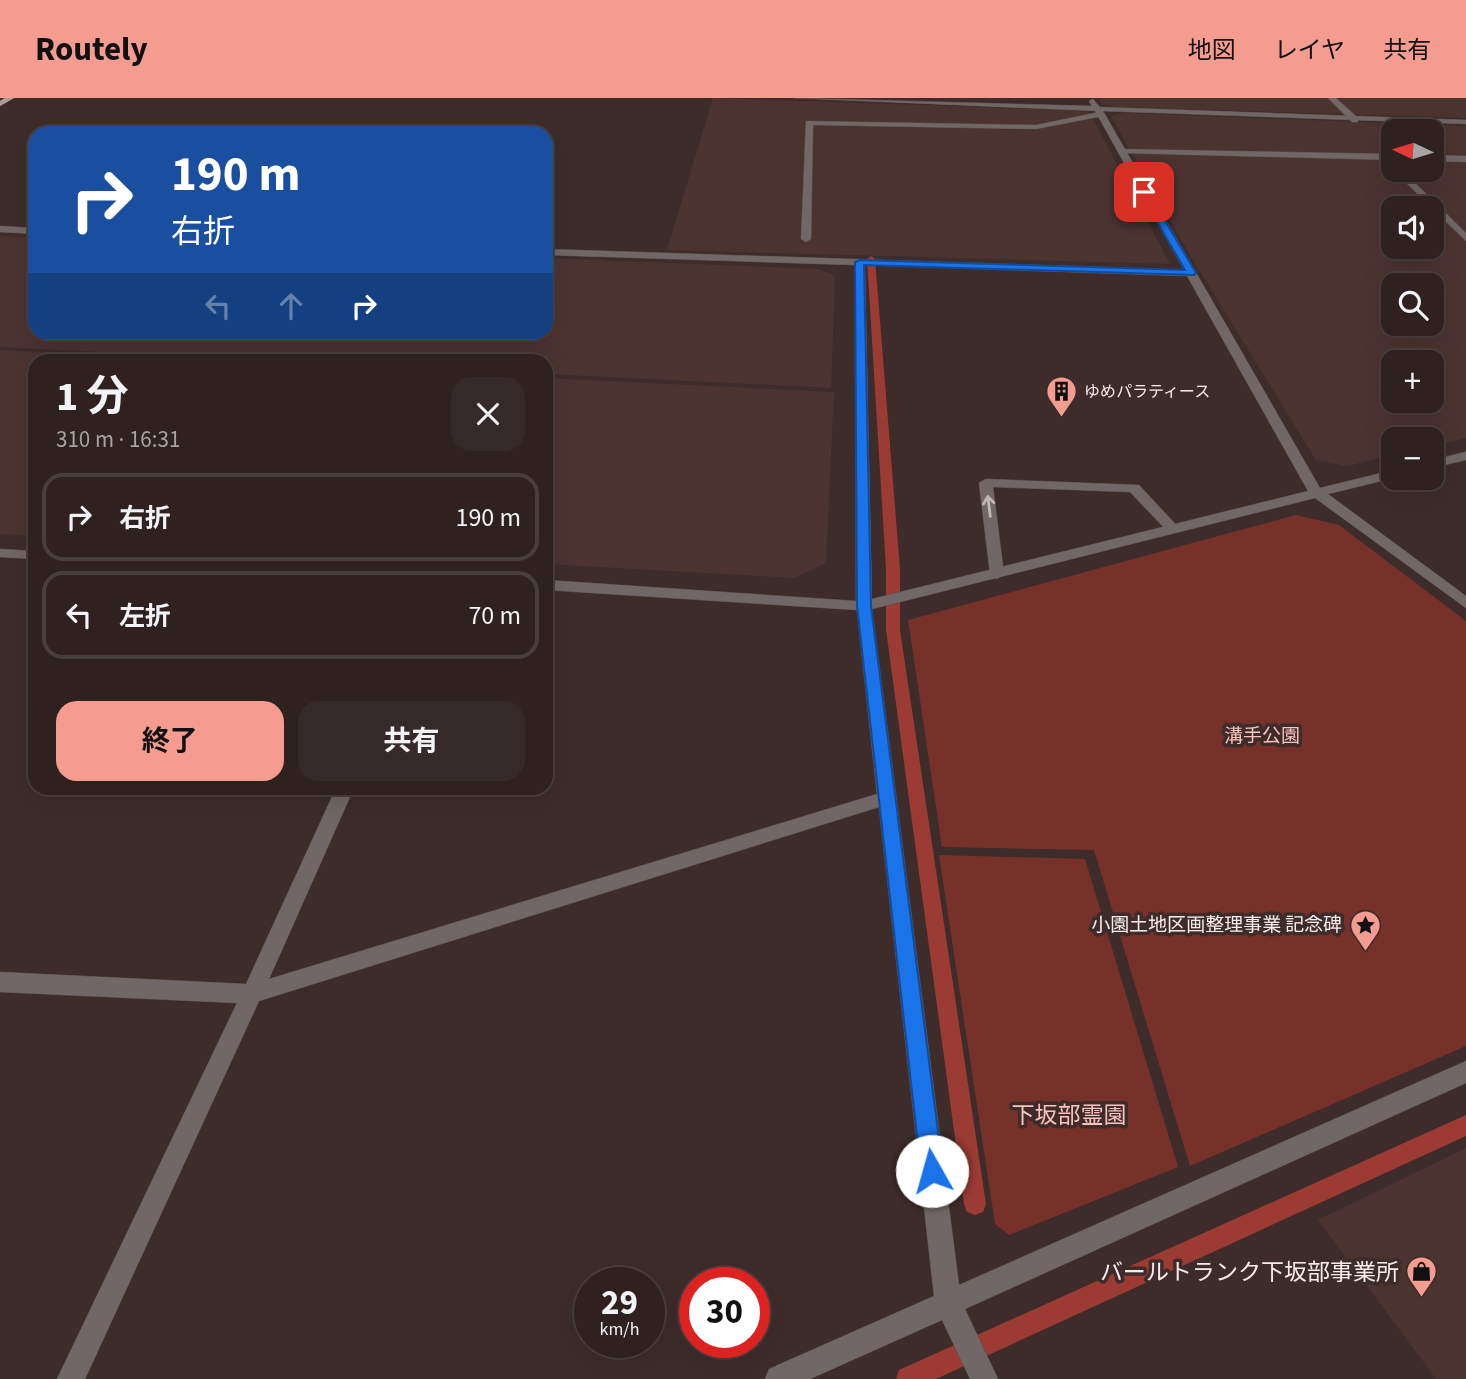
<!DOCTYPE html>
<html lang="ja">
<meta charset="utf-8">
<style>
:root{--surface:#2e2120;--page:#362929;--text:#f1f3f6;--muted:#a7a3a5;--line:#493e3e;--accent:#f59c91}
body{margin:0;font-family:"Source Sans 3","Noto Sans JP",sans-serif;background:var(--page);color:var(--text);height:100vh;display:flex;flex-direction:column;font-size:26px;white-space:nowrap}
*{box-sizing:border-box;margin:0}
p{font-size:23px;color:var(--muted)}
.icon{flex:none;width:38px;height:38px;fill:none;stroke:currentColor;stroke-width:2;stroke-linecap:round;stroke-linejoin:round}
.map{position:relative;flex:1;overflow:hidden}
.panel{position:absolute;left:28px;top:256px;width:525px;height:441px;display:flex;flex-direction:column;background:var(--surface);border-radius:21px;box-shadow:0 7px 28px #0002,0 0 0 2px var(--line)}
.panel>*{flex:none}
.guide{position:absolute;left:28px;top:28px;width:525px;height:214px;border-radius:21px;box-shadow:0 7px 28px #0002,0 0 0 2px var(--line);background:#1a4fa0;color:#fff;overflow:hidden}
.needle{width:46px;rotate:274deg}
.fabs{position:absolute;left:1381px;top:21px;display:grid;gap:14px}
.fabs a{display:grid;place-items:center;width:63px;height:63px;border-radius:14px;background:var(--surface);box-shadow:0 7px 28px #0002,0 0 0 2px var(--line);font-size:35px}
.speed{position:absolute;left:574px;top:1169px;display:flex;gap:14px;font-size:35px;font-weight:700;text-align:center}
.speed>*{display:grid;place-content:center;width:91px;height:91px;border-radius:50%;background:var(--surface);box-shadow:0 7px 28px #0002,0 0 0 2px var(--line);line-height:1}
.speed small{font-size:18px;font-weight:400}
.speed .limit{border:10px solid #d22;background:#fff;color:#111}
.pin{position:absolute;display:grid;place-items:center;width:60px;height:60px;color:#fff;margin:-30px;border-radius:14px;box-shadow:0 4px 10px #0006}
.me{position:absolute;width:77px;margin:-38px;rotate:353deg;stroke-linejoin:round;filter:drop-shadow(0 0 5px #0008)}
.turn{display:flex;align-items:center;gap:24px;height:147px;padding:0 28px;font-size:32px}
.turn .icon{width:91px;height:91px;stroke-width:2.5}
.turn b{display:block;font-size:49px;line-height:60px}
.lanes{display:flex;align-items:center;height:66px;padding:0 28px;background:#0003;justify-content:center;gap:35px;direction:ltr}
.lanes .off{opacity:.35}
.round{display:grid;place-items:center;flex:none;width:74px;height:74px;border-radius:21px;background:var(--page)}
.headline{display:flex;align-items:center;justify-content:space-between;height:119px;padding:0 28px}
h1{font-size:42px;font-weight:700;line-height:52px}
.primary-button{display:flex;gap:14px;margin-top:auto;padding:14px 28px}
.primary-button a{flex:1;height:80px;border-radius:21px;background:var(--accent);color:#111;font-size:28px;font-weight:700;line-height:80px;text-align:center}
.primary-button a+a{background:var(--page);color:var(--text)}
ul{padding:0;list-style:none}
li{display:flex;align-items:center;gap:21px;height:88px;margin:0 14px 10px;padding:0 14px;border:4px solid var(--line);border-radius:21px}
li div{flex:1}
li b{display:block;font-size:26px}
li em{font-style:normal}
header{display:flex;align-items:center;gap:42px;box-sizing:border-box;height:98px;padding:0 35px;background:var(--accent);color:#111}
header strong{font-size:33px}
nav{display:flex;gap:38px;margin-inline-start:auto;font-size:24px}
.map>svg:first-child{display:block}
.built{fill:#4b3330;fill-rule:evenodd}
.green{fill:#77312b}
.lines{fill:none;stroke-linecap:round;stroke-linejoin:round}
.stream{fill:#9b3b34;fill-rule:evenodd}
.service-casing{stroke:#5b4b49;stroke-width:1}
.minor-casing{stroke:#5b4b49;stroke-width:1}
.primary-casing{stroke:#5b4b49;stroke-width:1}
.service{fill:#716766;fill-rule:evenodd}
.minor{fill:#716766;fill-rule:evenodd}
.primary{fill:#af9d9a;fill-rule:evenodd}
.oneway{stroke:#c2b7b5}
.route{fill:#1a73e8;stroke:#114b97;stroke-width:2}
.labels{text-anchor:middle;dominant-baseline:central;stroke-width:7;stroke-linejoin:round;paint-order:stroke}
.far-poi-label{font-size:16px;fill:#f8ecea;stroke:#3d2c2a;text-anchor:start}
.park-label{font-size:19px;fill:#fac3bc;stroke:#3d2c2a}
.poi-label{font-size:19px;fill:#f8ecea;stroke:#3d2c2a;text-anchor:end}
.near-park-label{font-size:23px;fill:#fac3bc;stroke:#3d2c2a}
.near-poi-label{font-size:23px;fill:#f8ecea;stroke:#3d2c2a;text-anchor:end}
</style>
<header>
<strong>Routely</strong>
<nav><a>地図</a><a>レイヤ</a><a>共有</a></nav>
</header>
<div class="map">
<svg width="1466" height="1281" viewBox="0 0 1466 1281">
<rect width="100%" height="100%" fill="#3d2c2a"/>
<path class="built" d="M 713,0 L 1070,12 L 1090,15 L 1170,166 L 667,152 Z
M 1099,0 L 1466,0 L 1466,20 L 1118,9 L 1102,6 Z
M 1123,15 L 1466,28 L 1466,340 L 1432,348 L 1432,341 L 1393,341 L 1393,357 L 1347,368 L 1316,362 L 1191,159 L 1111,18 ZM 1393,33 L 1432,33 L 1432,72 L 1393,72 ZM 1393,110 L 1432,110 L 1432,149 L 1393,149 ZM 1393,187 L 1432,187 L 1432,226 L 1393,226 ZM 1393,264 L 1432,264 L 1432,303 L 1393,303 Z
M 0,138 L 35,139 L 35,234 L 546,234 L 546,160 L 819,171 L 835,178 L 831,290 L 546,276 L 546,262 L 267,262 L 0,249 Z
M 0,252 L 202,262 L 35,262 L 35,438 L 0,436 Z
M 546,280 L 834,294 L 826,465 L 795,480 L 546,466 Z
M 1466,1050 L 1466,1281 L 1436,1281 L 1318,1122 Z"/>
<path class="green" d="M 1296,417 L 1339,427 L 1466,523 L 1466,948 L 1190,1068 L 1094,752 L 942,749 L 908,522 Z
M 939,757 L 1085,761 L 1178,1069 L 1009,1137 L 995,1126 Z"/>
<g class="lines">
<path class="stream" d="M 871,158 L 875,161 L 900,471 L 900,532 L 986,1106 L 983,1114 L 975,1117 L 967,1114 L 964,1106 L 886,532 L 886,471 L 867,161 Z
M 1466,1017 L 1466,1038 L 936,1281 L 896,1281 L 899,1272 Z"/>
<defs>
<path id="service" d="M 1328,0 L 1336,0 L 1358,20 L 1358,24 L 1352,24 Z
M 1100,14 L 1103,18 L 1036,31 L 813,27 L 811,141 L 806,144 L 801,141 L 806,23 L 1036,27 Z
M 1118,51 L 1393,56 L 1393,62 L 1121,55 Z
M 1432,57 L 1466,58 L 1466,64 L 1432,63 Z
M 1393,72 L 1402,72 L 1466,135 L 1466,143 Z
M 986,381 L 1139,387 L 1180,431 L 1178,434 L 1168,434 L 1130,394 L 993,389 L 1004,476 L 997,481 L 990,476 L 979,385 Z"/>
<path id="minor" d="M 794,0 L 1092,8 L 1089,3 L 1093,1 L 1100,9 L 1466,22 L 1466,26 L 1103,13 L 1320,390 L 1393,372 L 1394,380 L 1328,396 L 1466,498 L 1466,510 L 1315,400 L 872,511 L 959,1187 L 1466,963 L 1466,985 L 965,1211 L 998,1281 L 970,1281 L 942,1222 L 810,1281 L 765,1281 L 769,1271 L 934,1198 L 879,709 L 259,903 L 85,1281 L 57,1281 L 237,905 L 0,894 L 0,874 L 246,886 L 336,690 L 354,690 L 269,881 L 877,696 L 857,512 L 546,492 L 546,482 L 856,503 L 855,167 L 546,157 L 546,151 L 1184,172 L 1095,13 ZM 865,167 L 1187,178 L 1308,393 L 872,501 Z
M 0,128 L 35,130 L 35,136 L 0,134 Z
M 1466,354 L 1466,362 L 1432,370 L 1432,362 Z
M 0,451 L 35,453 L 35,461 L 0,459 Z"/>
<path id="primary" d="M 5,0 L 14,0 L 0,8 L 0,3 Z"/>
</defs>
<use href="#service" class="service-casing"/>
<use href="#minor" class="minor-casing"/>
<use href="#primary" class="primary-casing"/>
<use href="#service" class="service"/>
<use href="#minor" class="minor"/>
<use href="#primary" class="primary"/>
</g>
<defs><path id="oneway-shaft" d="M-6 0H5M1.5-3L5.5 0L1.5 3" fill="none" stroke-width="1.6" stroke-linecap="round" stroke-linejoin="round" transform="scale(1.75)"/></defs>
<use class="oneway" href="#oneway-shaft" transform="translate(989 408) rotate(-97)"/>
<path class="route" d="M 1144,91 L 1148,94 L 1196,175 L 1194,177 L 864,167 L 871,508 L 943,1073 L 940,1081 L 932,1084 L 924,1081 L 921,1073 L 857,508 L 855,164 L 860,162 L 1185,172 L 1140,94 Z"/>
<defs>
<symbol id="building-pin" viewBox="-11 -11 22 30"><path d="M0 17L-7.5 6A9.5 9.5 0 1 1 7.5 6Z" fill="#f59c91" stroke="#3d2c2a"/><path d="M-4-6H4V6H1V3H-1V6H-4ZM-2.5-4.3h1.7v1.8h-1.7ZM.8-4.3h1.7v1.8H.8ZM-2.5-1h1.7V.8h-1.7ZM.8-1h1.7V.8H.8Z" fill="#111"/></symbol>
<symbol id="sight-pin" viewBox="-11 -11 22 30"><path d="M0 17L-7.5 6A9.5 9.5 0 1 1 7.5 6Z" fill="#f59c91" stroke="#3d2c2a"/><path d="M0-6L1.8-2.2L6-1.7L2.9 1.2L3.7 5.4L0 3.3L-3.7 5.4L-2.9 1.2L-6-1.7L-1.8-2.2Z" fill="#111"/></symbol>
<symbol id="shop-pin" viewBox="-11 -11 22 30"><path d="M0 17L-7.5 6A9.5 9.5 0 1 1 7.5 6Z" fill="#f59c91" stroke="#3d2c2a"/><path d="M-5-2.5h2.3a2.7 3.5 0 0 1 5.4 0H5L5.5 6h-11ZM-1.5-2.5h3a1.5 2.3 0 0 0-3 0Z" fill="#111"/></symbol>
</defs>
<g fill-rule="evenodd">
<use href="#building-pin" x="1044" y="276" width="35" height="47"/>
<use href="#sight-pin" x="1348" y="810" width="35" height="47"/>
<use href="#shop-pin" x="1404" y="1156" width="35" height="47"/>
</g>
<g class="labels">
<g class="far-poi-label">
<text x="1084" y="294">ゆめパラティース</text>
</g>
<g class="park-label">
<text x="1262" y="638">溝手公園</text>
</g>
<g class="poi-label">
<text x="1342" y="827">小園土地区画整理事業 記念碑</text>
</g>
<g class="near-park-label">
<text x="1069" y="1017">下坂部霊園</text>
</g>
<g class="near-poi-label">
<text x="1399" y="1174">バールトランク下坂部事業所</text>
</g>
</g>
</svg>
<div class="fabs">
<a><svg class="needle" viewBox="-14 -14 28 28"><path d="M0-13l5 13h-10z" fill="#e53935"/><path d="M0 13l5-13h-10z" fill="#a7a3a5"/></svg></a>
<a><svg class="icon" aria-label="sound" viewBox="0 0 24 24"><path d="M4 9h4l5-4v14l-5-4H4zM17 9q2 3 0 6"/></svg></a>
<a><svg class="icon" aria-label="search" viewBox="0 0 24 24"><circle cx="10" cy="10" r="6"/><path d="M15 15l6 6"/></svg></a>
<a>+</a>
<a>−</a>
</div>
<div class="speed"><div>29<small>km/h</small></div><div class="limit">30</div></div>
<div class="pin" style="left:1144px;top:94px;background:#d93025"><svg class="icon" aria-label="arrive" viewBox="0 0 24 24"><path d="M6 21V4h12l-3 4 3 4H6"/></svg></div>
<svg class="me" style="left:932px;top:1073px" viewBox="-20 -20 40 40"><circle r="19" fill="#fff"/><path d="M0-13L10 11 0 6-10 11z" fill="#1a73e8"/></svg>
<div class="guide">
<div class="turn"><svg class="icon" aria-label="right" viewBox="0 0 24 24"><path d="M7 20v-9h11M14 6l5 5-5 5"/></svg><div><b>190 m</b>右折</div></div>
<div class="lanes"><svg class="icon off" aria-label="left" viewBox="0 0 24 24"><path d="M17 20v-9H6M10 6l-5 5 5 5"/></svg><svg class="icon off" aria-label="ahead" viewBox="0 0 24 24"><path d="M12 20V5M6 11l6-6 6 6"/></svg><svg class="icon" aria-label="right" viewBox="0 0 24 24"><path d="M7 20v-9h11M14 6l5 5-5 5"/></svg></div>
</div>
<section class="panel">
<div class="headline"><div><h1>1 分</h1><p>310 m · 16:31</p></div><a class="round"><svg class="icon" aria-label="close" viewBox="0 0 24 24"><path d="M6 6l12 12M18 6L6 18"/></svg></a></div>
<ul>
<li><svg class="icon" aria-label="right" viewBox="0 0 24 24"><path d="M7 20v-9h11M14 6l5 5-5 5"/></svg><div><b>右折</b></div><em>190 m</em></li>
<li><svg class="icon" aria-label="left" viewBox="0 0 24 24"><path d="M17 20v-9H6M10 6l-5 5 5 5"/></svg><div><b>左折</b></div><em>70 m</em></li>
</ul>
<div class="primary-button"><a>終了</a><a>共有</a></div>
</section>
</div>
